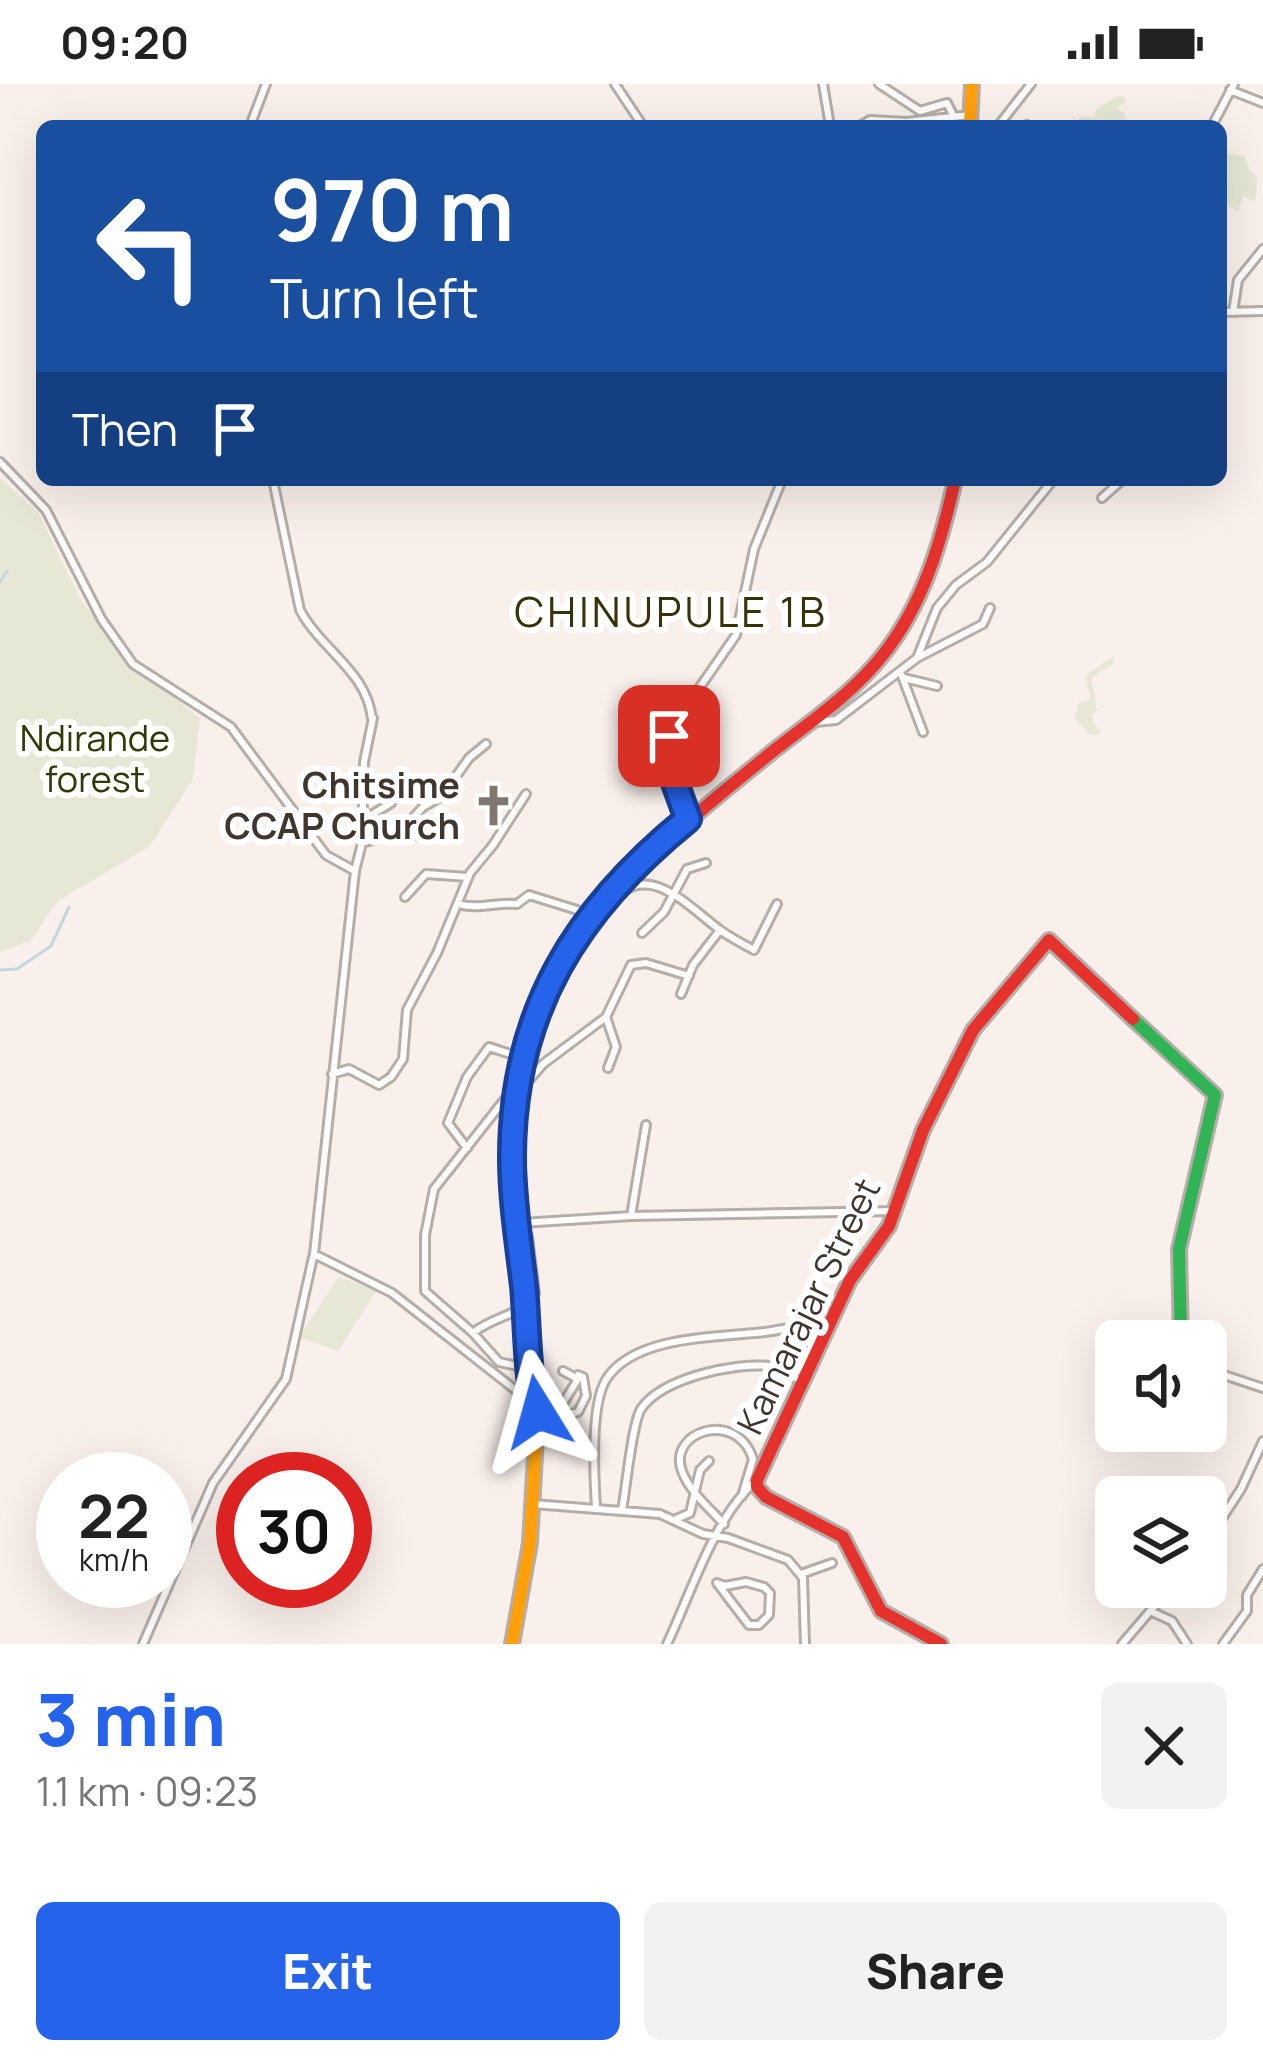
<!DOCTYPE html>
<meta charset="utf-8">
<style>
:root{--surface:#fff;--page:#f2f2f2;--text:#222;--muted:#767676;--accent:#2563eb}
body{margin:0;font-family:Manrope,sans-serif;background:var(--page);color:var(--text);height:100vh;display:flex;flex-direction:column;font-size:45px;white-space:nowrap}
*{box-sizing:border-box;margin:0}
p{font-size:39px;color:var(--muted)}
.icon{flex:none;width:66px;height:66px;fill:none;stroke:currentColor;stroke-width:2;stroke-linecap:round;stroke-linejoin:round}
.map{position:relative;height:1560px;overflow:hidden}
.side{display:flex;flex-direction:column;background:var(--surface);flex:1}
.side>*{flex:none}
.hud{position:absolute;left:36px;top:36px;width:1191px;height:366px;border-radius:18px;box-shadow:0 12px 48px #0002;background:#1a4fa0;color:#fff;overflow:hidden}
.tools{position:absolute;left:1095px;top:1236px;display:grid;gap:24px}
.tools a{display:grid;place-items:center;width:132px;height:132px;border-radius:18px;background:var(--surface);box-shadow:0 12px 48px #0002;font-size:60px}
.speed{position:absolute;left:36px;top:1368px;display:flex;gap:24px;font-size:60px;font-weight:700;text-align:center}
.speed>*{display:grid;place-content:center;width:156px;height:156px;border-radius:50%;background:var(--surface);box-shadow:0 12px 48px #0002;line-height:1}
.speed small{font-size:30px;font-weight:400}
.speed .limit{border:18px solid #d22;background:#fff;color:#111}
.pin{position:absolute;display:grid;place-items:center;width:102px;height:102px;color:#fff;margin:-51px;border-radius:24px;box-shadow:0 6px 18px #0006}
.me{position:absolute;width:132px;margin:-66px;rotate:352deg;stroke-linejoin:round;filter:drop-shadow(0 0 9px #0008)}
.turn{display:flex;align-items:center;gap:42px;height:252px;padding:0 36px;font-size:54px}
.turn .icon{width:156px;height:156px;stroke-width:2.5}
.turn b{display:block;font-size:84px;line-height:102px}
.then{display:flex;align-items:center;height:114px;padding:0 36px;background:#0003;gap:24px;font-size:45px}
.round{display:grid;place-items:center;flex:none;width:126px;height:126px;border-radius:18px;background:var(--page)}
.overview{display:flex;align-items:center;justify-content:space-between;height:204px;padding:0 36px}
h1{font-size:72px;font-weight:800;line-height:90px;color:var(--accent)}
.action{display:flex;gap:24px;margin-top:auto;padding:24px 36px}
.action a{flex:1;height:138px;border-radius:18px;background:var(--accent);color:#fff;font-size:48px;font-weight:800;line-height:138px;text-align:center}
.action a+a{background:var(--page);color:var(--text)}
.status{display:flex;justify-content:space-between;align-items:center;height:84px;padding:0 60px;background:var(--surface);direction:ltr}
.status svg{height:33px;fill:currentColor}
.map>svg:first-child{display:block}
.green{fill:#e7e7d5}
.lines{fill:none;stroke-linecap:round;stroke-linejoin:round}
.stream{stroke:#c1d8e1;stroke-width:3}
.street-casing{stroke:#b5ada8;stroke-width:12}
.fast-casing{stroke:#b5ada8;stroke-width:18}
.slow-casing{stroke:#b5ada8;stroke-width:18}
.jam-casing{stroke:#b5ada8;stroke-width:18}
.street{stroke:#fefdfc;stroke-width:6}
.fast{stroke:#30b455;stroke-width:12}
.slow{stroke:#ff9f0a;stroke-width:12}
.jam{stroke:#e5322d;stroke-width:12}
.route-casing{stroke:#184099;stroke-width:30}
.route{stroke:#2563eb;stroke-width:21}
.labels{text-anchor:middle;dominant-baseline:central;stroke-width:12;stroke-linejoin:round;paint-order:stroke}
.park-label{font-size:36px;fill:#303a04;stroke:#fff}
.poi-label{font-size:36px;font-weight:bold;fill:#403630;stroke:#fff;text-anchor:end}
.street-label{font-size:36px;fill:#403630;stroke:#fff}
.quarter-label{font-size:42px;letter-spacing:3px;fill:#373308;stroke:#fff}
</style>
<div class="status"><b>09:20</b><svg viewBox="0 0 49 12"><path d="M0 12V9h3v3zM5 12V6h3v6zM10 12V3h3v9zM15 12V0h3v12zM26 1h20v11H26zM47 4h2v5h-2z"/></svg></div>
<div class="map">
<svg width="1263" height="1560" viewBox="0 0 1263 1560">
<rect width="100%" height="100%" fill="#f9f0eb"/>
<path class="green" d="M 1117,12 L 1125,13 L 1125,18 L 1117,24 L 1125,30 L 1127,42 L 1120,42 L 1118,37 L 1115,42 L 1101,42 L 1105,36 L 1099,35 L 1097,42 L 1074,40 L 1080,33 L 1094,33 L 1097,25 Z
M 1221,69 L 1245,72 L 1250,88 L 1257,92 L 1256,115 L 1254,118 L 1243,112 L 1238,127 L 1221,116 Z
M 0,394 L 38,428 L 82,518 L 137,584 L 200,634 L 193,695 L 150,762 L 58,817 L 30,857 L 0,868 Z
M 1114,572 L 1113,580 L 1091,594 L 1097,626 L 1091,632 L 1101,650 L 1090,651 L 1075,635 L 1078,620 L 1091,614 L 1085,592 Z
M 338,1193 L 377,1206 L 338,1267 L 299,1253 Z"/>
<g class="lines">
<path class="stream" d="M 0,498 L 7,487
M 0,886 L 17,885 L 51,862 L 69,823"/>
<defs>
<path id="street" d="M 615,0 L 643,42
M 823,0 L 830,42
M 879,0 L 920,27 L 947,19 L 953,31
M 1230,6 L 1263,19
M 250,42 L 266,0
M 860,42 L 870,36 L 906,38 L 971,31
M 998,42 L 1031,0
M 1026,42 L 1027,41
M 1212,42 L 1234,0
M 1221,228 L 1263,227
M 1233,228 L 1238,196 L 1263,165
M 0,378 L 46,426 L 102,536 L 133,580 L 231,643 L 326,771 L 355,787 L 314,1170 L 392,1209 L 532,1319
M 273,396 L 300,526 C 321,566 367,587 372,635
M 1102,414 L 1122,396
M 917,574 L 937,524 L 956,501 L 987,478 L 1053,396
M 900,587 L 923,648
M 904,594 L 937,602
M 815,638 L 836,636 L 917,574 L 983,540 L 990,524
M 687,735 L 666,674 L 665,661 L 682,629 L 736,551 L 754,465 L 782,396
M 363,736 L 391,719
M 401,747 L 419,752
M 362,759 L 401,747 L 423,723 L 442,712 L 469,674 L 486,660
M 355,787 L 362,759 L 364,678 L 373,634
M 405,813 L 426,790 L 468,793
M 458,820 C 477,826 497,818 517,820 L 529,811 L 590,830
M 600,824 L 607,824 C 644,771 685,820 720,846 C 731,854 743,860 754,866 L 777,820
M 642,849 L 664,828 L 687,785 L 706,779
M 681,910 L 693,881 L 720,846
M 606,933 L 616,963 L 608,984
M 332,990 L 349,985 L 379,1001 L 391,993 L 403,975 L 407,926 L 437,869 L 470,789 L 493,761 L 526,710
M 523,1003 L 543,980 L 606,933 L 631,881 L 646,879 L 689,892
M 516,1007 L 505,1015 L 434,1105 L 425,1151 L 425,1207 L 473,1249 L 499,1278 L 531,1285
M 467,1064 L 448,1039 L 467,993 L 489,963 L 523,974
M 631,1132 L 646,1041
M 521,1139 L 631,1132 L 895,1127
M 525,1210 L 535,1209 L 528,1152
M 473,1249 C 490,1235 509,1233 526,1221
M 1206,1285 L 1263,1304
M 537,1328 L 567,1331 L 578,1328 L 586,1312 L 583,1293 L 578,1291
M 557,1329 L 578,1295 L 563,1287
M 533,1420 L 660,1430 L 703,1450 L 728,1454 L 788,1476 L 803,1494 L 805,1560
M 596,1423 C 594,1392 590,1319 607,1294 C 635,1253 712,1253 755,1249 C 774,1248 792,1242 811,1241 L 815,1251 L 808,1271 L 793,1293
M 622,1426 C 626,1406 632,1339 641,1325 C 662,1294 735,1278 770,1282 C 779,1283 788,1290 796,1294
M 676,1435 L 690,1429 L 700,1386 L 709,1377
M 724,1440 C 710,1425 689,1407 682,1387 C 667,1348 736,1324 753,1375 L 742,1412
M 1206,1459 L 1241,1405 L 1263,1357
M 801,1490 L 832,1479
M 746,1498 L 764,1503 L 770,1509 L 769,1531 L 759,1541 L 749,1541 L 717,1499 L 725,1502 Z
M 1150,1527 L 1172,1537 L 1187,1560
M 143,1560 L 213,1399 L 286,1295 L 313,1173
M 667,1560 C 691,1510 714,1432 757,1396
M 1122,1560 L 1171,1503
M 1223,1560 L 1247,1527 L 1247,1511 L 1263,1485"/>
<path id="fast" d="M 1133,935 L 1215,1011 L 1179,1165 L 1181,1257"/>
<path id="slow" d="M 970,42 L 972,0
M 512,1560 L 530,1459 L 536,1354 L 515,1073"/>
<path id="jam" d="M 515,1073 C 500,886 642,773 772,668 C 810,638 852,610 882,572 C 923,521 941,459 955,396
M 941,1560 L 881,1527 L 843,1453 L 766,1413 L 757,1403 L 757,1396 L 850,1196 L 889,1142 L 923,1046 L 973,946 L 1049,856 L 1133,935"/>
</defs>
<use href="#street" class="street-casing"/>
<use href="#fast" class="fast-casing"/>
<use href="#slow" class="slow-casing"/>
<use href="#jam" class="jam-casing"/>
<use href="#street" class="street"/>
<use href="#fast" class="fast"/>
<use href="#slow" class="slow"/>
<use href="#jam" class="jam"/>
</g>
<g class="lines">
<defs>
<path id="route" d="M 538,1328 C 527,1307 527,1232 524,1202 C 519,1160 512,1116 512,1074 C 512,927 577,825 688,735 L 666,674 L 669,652"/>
</defs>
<use href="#route" class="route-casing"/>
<use href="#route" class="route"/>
</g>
<defs>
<symbol id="church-bare" viewBox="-9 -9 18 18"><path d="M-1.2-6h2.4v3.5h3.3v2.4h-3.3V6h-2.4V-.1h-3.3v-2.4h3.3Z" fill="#817771" stroke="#fff" stroke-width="2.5" paint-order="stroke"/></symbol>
</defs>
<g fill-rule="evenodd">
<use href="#church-bare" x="464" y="692" width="59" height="59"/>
</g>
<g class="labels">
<g class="park-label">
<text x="95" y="653">Ndirande<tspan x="95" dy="41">forest</tspan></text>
</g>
<g class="poi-label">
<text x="460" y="700">Chitsime<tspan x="460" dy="41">CCAP Church</tspan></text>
</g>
<g class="street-label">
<text transform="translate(808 1222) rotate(-64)">Kamarajar Street</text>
</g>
<g class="quarter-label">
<text x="671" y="527">CHINUPULE 1B</text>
</g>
</g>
</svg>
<div class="tools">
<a><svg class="icon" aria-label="sound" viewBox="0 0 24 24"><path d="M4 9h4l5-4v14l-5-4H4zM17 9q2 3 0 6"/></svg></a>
<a><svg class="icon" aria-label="layers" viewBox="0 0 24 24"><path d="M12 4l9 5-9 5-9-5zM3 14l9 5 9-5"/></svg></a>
</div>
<div class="speed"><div>22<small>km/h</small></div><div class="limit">30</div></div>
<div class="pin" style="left:669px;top:652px;background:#d93025"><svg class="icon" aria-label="arrive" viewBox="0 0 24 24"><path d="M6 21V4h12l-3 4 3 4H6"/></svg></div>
<svg class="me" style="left:538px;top:1328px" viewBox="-20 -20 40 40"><path d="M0-17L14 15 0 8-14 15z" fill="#2563eb" stroke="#fff" stroke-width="4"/></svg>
<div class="hud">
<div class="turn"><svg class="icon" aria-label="left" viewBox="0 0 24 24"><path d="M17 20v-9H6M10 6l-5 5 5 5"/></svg><div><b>970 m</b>Turn left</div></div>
<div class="then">Then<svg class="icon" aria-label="arrive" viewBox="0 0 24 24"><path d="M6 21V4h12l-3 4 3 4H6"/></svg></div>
</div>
</div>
<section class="side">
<div class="overview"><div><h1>3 min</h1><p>1.1 km · 09:23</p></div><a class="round"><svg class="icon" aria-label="close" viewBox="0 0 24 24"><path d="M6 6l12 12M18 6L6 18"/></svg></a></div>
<div class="action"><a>Exit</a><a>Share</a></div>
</section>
